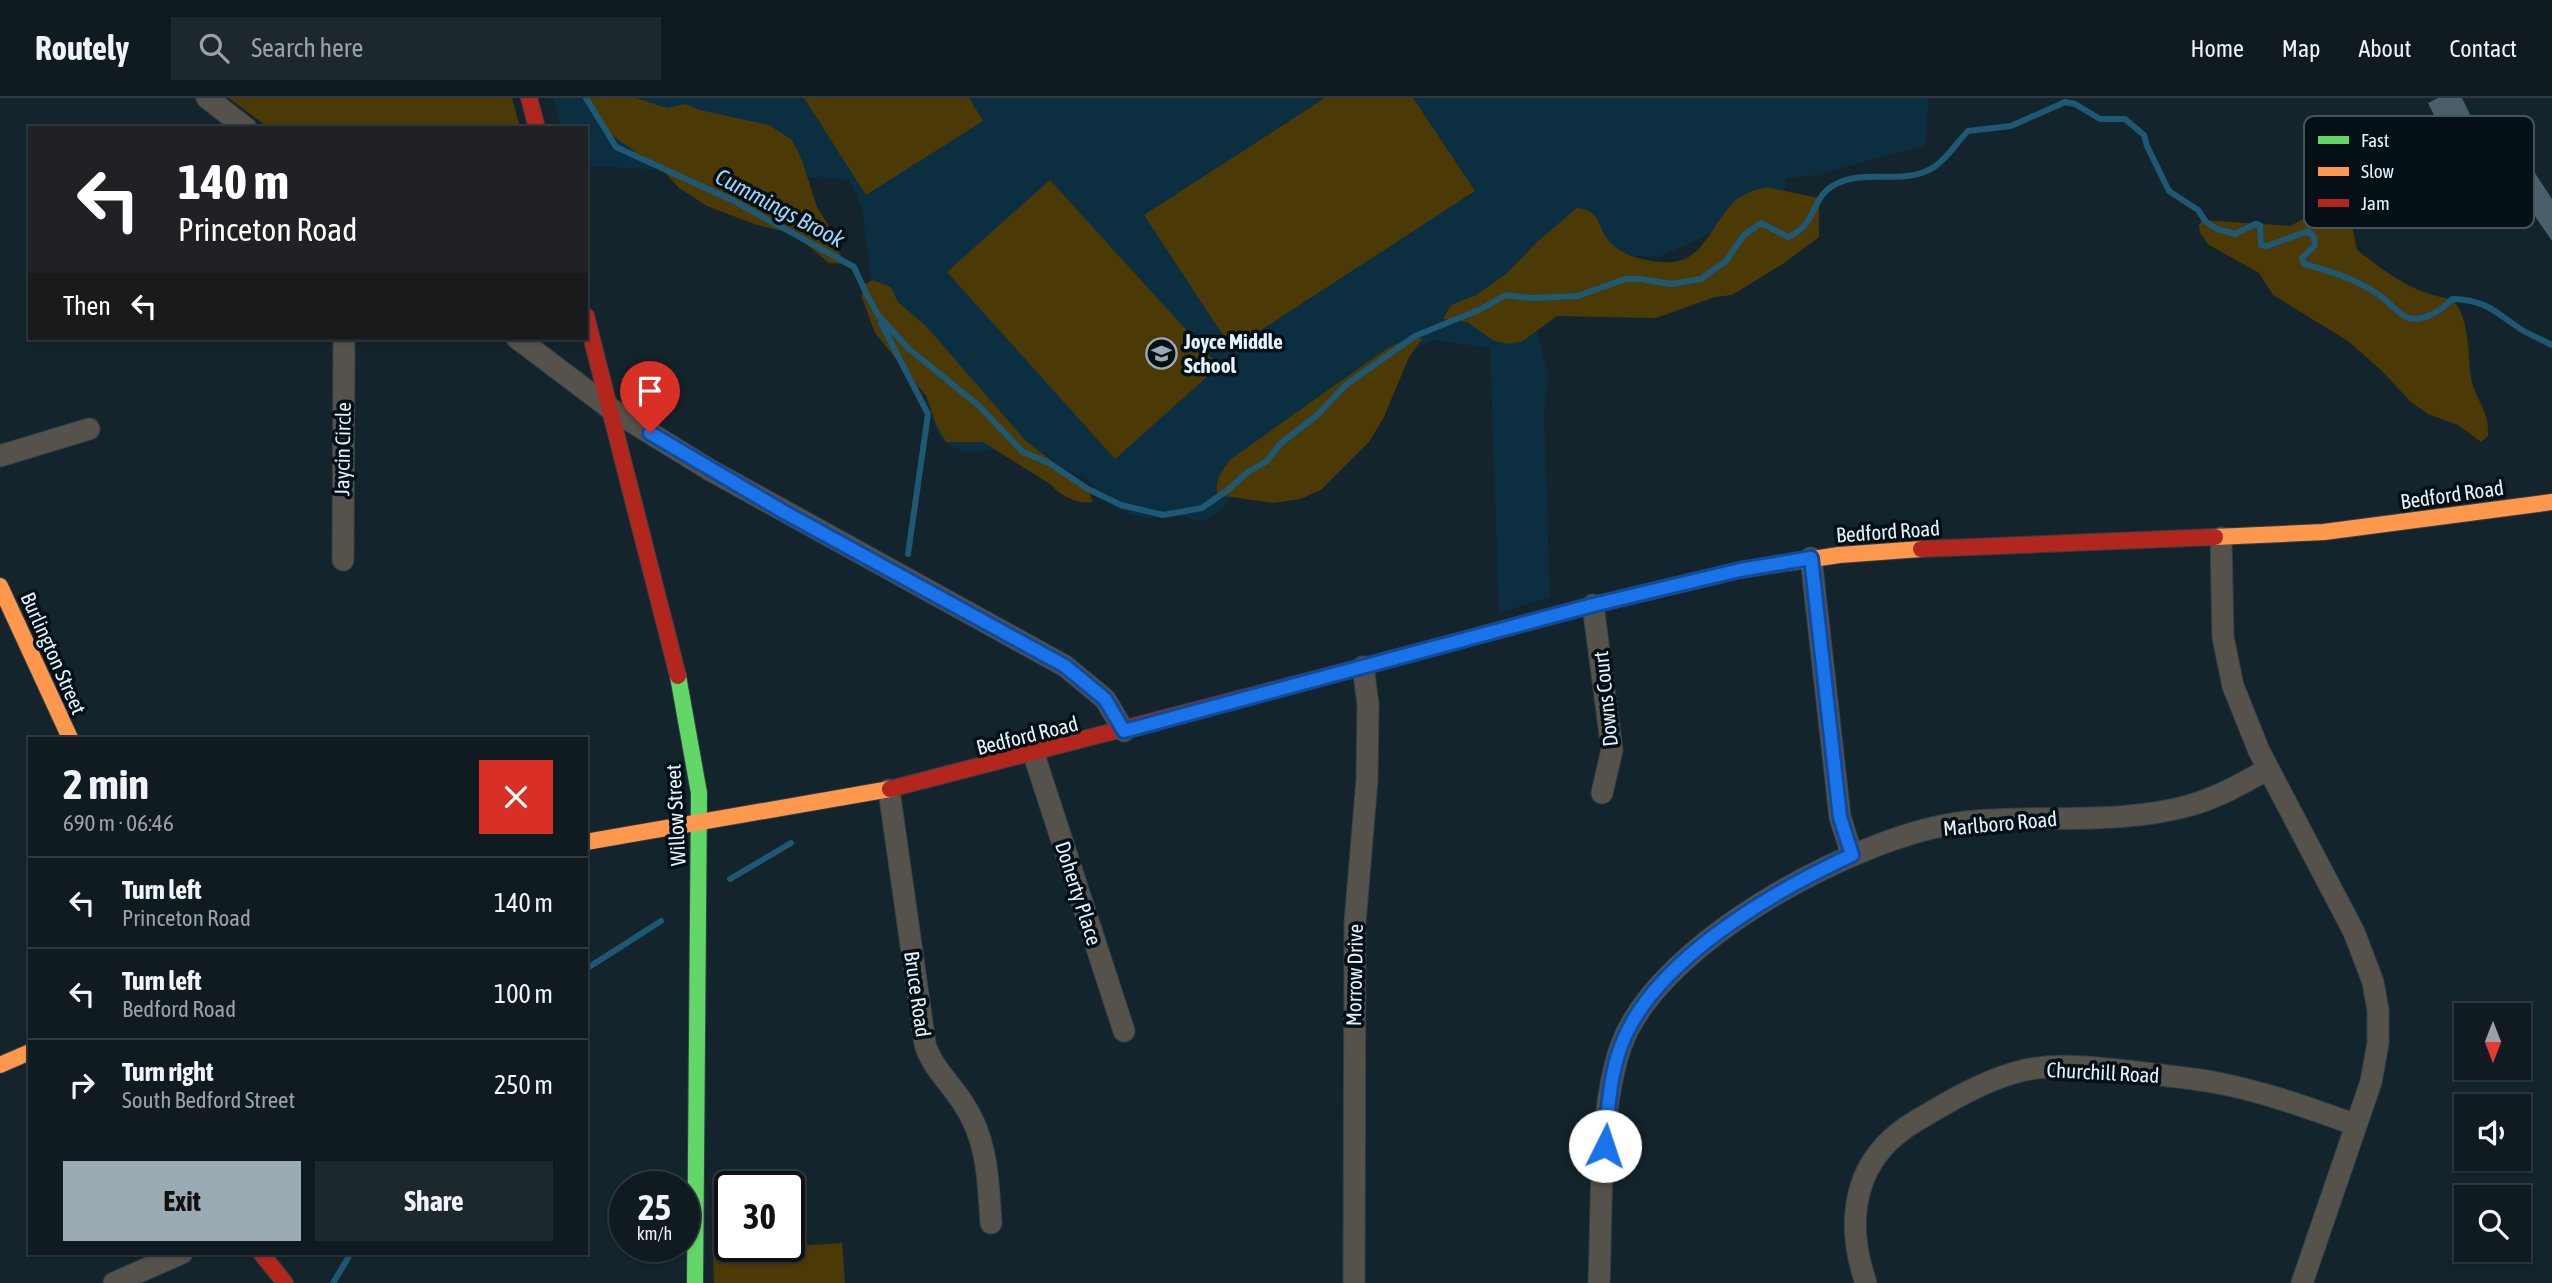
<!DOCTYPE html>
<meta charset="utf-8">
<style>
:root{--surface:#0f1b21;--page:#1d282e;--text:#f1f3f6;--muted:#9ba1a5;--line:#2f393f;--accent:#9babb4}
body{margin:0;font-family:"Asap Condensed",sans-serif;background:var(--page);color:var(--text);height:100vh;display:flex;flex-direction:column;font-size:26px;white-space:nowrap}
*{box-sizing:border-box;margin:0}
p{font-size:23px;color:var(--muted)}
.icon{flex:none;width:38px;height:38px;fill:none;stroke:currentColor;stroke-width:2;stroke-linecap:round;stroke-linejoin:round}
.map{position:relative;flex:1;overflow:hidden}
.drawer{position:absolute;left:28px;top:639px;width:560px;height:518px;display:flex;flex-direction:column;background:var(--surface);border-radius:0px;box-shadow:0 2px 5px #0004,0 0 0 2px var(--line)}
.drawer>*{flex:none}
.banner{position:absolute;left:28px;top:28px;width:560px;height:214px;border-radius:0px;box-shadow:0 2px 5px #0004,0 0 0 2px var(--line);background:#202124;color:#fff;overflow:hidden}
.needle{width:46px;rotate:180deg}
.controls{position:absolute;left:2454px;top:905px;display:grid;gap:14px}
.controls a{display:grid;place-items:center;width:77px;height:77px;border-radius:0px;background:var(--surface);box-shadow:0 2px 5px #0004,0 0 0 2px var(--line);font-size:35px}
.speed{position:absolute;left:609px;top:1073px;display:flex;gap:14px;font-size:35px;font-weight:700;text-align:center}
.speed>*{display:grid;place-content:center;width:91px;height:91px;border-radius:50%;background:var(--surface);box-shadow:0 2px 5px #0004,0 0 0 2px var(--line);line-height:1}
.speed small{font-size:18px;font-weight:400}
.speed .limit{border:4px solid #111;border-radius:10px;background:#fff;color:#111}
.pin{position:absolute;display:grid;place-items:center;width:60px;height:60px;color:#fff;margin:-72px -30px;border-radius:50% 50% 50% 0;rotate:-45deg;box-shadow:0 0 7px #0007}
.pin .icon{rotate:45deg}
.me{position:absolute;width:77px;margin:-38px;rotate:4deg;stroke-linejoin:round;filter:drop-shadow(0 0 5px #0008)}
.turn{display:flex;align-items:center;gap:24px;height:147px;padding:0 35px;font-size:32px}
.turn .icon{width:91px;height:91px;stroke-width:2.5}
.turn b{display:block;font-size:49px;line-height:60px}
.then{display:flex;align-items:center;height:66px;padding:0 35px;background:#0003;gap:14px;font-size:26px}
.round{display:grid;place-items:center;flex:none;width:74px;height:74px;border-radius:0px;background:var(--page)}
.head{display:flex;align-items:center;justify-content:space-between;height:119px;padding:0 35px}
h1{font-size:42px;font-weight:700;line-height:52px}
.button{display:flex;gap:14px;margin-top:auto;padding:14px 35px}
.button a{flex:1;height:80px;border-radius:0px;background:var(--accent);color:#111;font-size:28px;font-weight:700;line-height:80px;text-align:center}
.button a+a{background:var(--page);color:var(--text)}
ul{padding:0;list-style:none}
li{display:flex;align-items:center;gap:21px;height:91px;padding:0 35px;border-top:2px solid var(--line)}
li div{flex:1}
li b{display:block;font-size:26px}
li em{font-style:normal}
header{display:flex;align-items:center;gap:42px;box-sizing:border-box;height:98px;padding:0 35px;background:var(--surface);border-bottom:2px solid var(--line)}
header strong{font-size:33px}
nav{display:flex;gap:38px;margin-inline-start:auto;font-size:24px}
.search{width:490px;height:63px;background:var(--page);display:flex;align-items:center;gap:18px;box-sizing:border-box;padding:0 24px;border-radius:0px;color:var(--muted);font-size:26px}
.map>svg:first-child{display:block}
.built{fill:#0b2f41}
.green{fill:#4b3906}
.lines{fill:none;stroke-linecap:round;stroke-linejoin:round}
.stream{stroke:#1e5874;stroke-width:6}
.building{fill:#495f6b}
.street-casing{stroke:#334048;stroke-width:23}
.fast-casing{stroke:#334048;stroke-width:18}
.slow-casing{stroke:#334048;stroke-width:18}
.jam-casing{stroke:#334048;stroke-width:18}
.street{stroke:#55524b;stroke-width:21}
.fast{stroke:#63d668;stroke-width:16}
.slow{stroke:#ff974d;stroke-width:16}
.jam{stroke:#b3261e;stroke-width:16}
.route-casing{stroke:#114b97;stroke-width:18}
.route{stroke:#1a73e8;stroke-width:12}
.labels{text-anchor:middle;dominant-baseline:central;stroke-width:7;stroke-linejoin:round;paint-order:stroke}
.poi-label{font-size:21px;font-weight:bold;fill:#e3f3fd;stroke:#050f16;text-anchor:start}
.street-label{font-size:21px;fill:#e3f3fd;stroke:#050f16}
.water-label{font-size:23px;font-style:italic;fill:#9ad5f7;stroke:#050f16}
.key{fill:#050f16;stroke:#48535b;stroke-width:2}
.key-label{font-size:19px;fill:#e3f3fd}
</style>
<header>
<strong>Routely</strong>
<div class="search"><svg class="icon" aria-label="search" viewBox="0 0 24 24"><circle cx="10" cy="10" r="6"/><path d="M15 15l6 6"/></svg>Search here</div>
<nav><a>Home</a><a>Map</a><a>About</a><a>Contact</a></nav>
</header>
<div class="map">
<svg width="2552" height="1185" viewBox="0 0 2552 1185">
<rect width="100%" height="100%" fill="#14242c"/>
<path class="built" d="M 553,0 L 1929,0 L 1925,47 L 1816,77 L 1787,80 L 1783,96 L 1701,140 L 1658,159 L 1621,157 L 1527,195 L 1548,275 L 1544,315 L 1550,499 L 1499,515 L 1490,250 L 1434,242 L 1422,247 L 1245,388 L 1217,415 L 1202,423 L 1180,418 L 1147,420 L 1134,418 L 1112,408 L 1085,379 L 1059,370 L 1045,354 L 1009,351 L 962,354 L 940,340 L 933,324 L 926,288 L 872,189 L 862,111 L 849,81 L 586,68 L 586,30 L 561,30 Z"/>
<path class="green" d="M 229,0 L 512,0 L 520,30 L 269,30 Z
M 590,0 L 636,0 L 667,10 L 685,6 L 700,12 L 769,27 L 792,42 L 802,62 L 817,109 L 830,130 L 844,166 L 829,165 L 794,136 L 754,126 L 707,108 L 679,90 L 665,75 L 603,31 L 595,22 Z
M 804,0 L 969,0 L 983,23 L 866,97 Z
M 1325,0 L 1413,0 L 1475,93 L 1232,251 L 1144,117 Z
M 1050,82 L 1219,268 L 1115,361 L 947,174 Z
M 1766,89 L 1819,100 L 1819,139 L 1784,165 L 1732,197 L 1715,199 L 1656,220 L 1557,218 L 1523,243 L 1509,246 L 1494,243 L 1467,224 L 1443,221 L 1451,207 L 1476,197 L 1506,176 L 1538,143 L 1577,110 C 1604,113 1595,130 1612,146 C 1624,158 1645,163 1662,164 C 1705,168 1710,125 1736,102 C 1744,95 1756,92 1766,89 Z
M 2324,110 L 2338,114 L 2351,123 L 2357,152 C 2388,176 2414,196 2452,201 C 2471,222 2467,254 2471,280 C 2475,302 2490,312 2488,338 L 2481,344 L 2458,327 L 2428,316 L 2412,305 L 2382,273 L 2348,243 L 2273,197 L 2259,175 L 2209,147 L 2200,135 L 2199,127 L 2202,122 L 2290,128 Z
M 873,182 L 891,189 L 898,204 L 927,229 L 1025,342 L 1088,391 L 1093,404 C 1078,407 1059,397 1050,386 L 983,344 L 946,344 L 937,329 L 926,298 L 875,235 L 862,200 L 862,187 Z
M 1415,238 L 1422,241 L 1409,259 L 1383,321 L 1369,344 L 1321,392 L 1300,401 L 1274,405 L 1217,397 C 1215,381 1221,374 1231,361 L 1389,249 Z
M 842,1145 L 845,1185 L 714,1185 L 713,1154 Z"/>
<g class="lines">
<path class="stream" d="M 586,0 L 616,49 L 734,103 L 854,169 L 867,197
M 866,195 L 878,217 L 909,251 L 978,307 L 1023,354 L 1049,365 L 1088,391 L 1121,407 L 1163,417 L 1202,410 L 1229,391 L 1248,374 L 1267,363 L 1281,345 L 1316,318 L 1346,287 L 1415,238 L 1479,212 L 1506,197 L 1531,200 L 1578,198 L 1625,181 L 1640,181 L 1671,186 L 1701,181 L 1726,163 L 1744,137 L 1761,125 L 1788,139 C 1819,126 1809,98 1838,85 C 1867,71 1906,88 1934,69 C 1948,60 1956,45 1968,33 L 2011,28 L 2065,4 L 2075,6 L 2100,21 L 2125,21 L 2144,37 L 2147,48 L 2169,93 L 2198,112 L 2206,124 L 2217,131 L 2235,136 L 2255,126 L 2260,127 L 2261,147 L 2267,148 L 2308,133 L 2314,139 L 2315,147 L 2302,160 L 2304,166 C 2330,173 2356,181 2379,197 C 2389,203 2398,217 2409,220 C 2425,224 2443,211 2452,201 C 2487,202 2495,214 2522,232 C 2531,237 2542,242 2552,247
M 881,225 L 928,316 L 908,456
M 730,781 L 791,745
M 586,871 L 661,823
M 333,1185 L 351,1155"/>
</g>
<path class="building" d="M 2438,0 L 2462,0 L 2481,39 L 2452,53 L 2428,5 Z
M 2521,54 L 2552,101 L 2552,143 L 2530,111 L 2524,116 L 2494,72 Z"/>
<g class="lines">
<defs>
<path id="street" d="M 207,0 L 246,30
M 517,240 L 611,311 L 710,372 L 1065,568 L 1105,601 L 1124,633
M 0,358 L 89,331
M 2221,440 L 2223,539 L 2233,588 L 2259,653 L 2354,834 L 2373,884 L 2378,912 L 2378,945 L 2371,984 L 2302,1185
M 1811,460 L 1840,719 L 1852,757
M 343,462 L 344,240
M 1593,507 L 1612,652 L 1602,695
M 1034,657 L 1124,933
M 889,692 L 925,946 C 931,968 951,986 963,1005 C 988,1042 988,1082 991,1125
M 114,1185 L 182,1155
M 1354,1185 L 1355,825 L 1367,682 L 1368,606 L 1363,569
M 1599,1185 C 1602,1115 1598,1013 1621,948 C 1658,844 1859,736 1965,724 C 2039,716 2118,728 2191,707 C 2219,699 2243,685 2268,671
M 1866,1185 C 1844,1121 1854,1059 1916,1023 C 1948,1004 1981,984 2017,974 C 2053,964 2091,969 2128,973 C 2156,977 2185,979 2213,984 C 2262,993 2309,1010 2356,1027"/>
<path id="fast" d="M 678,578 L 699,695 L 695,1185"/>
<path id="slow" d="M 2215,439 L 2324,434 L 2552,404
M 0,488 L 70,640
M 1331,577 L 1593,507 L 1740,472 L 1839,457 L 1921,451
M 586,744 L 890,691
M 0,967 L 30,954"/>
<path id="jam" d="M 529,0 L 537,30
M 586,218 L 678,578
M 1921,451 L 2215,439
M 890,691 L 1331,577
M 261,1155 L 285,1185"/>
</defs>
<use href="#street" class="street-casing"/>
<use href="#fast" class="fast-casing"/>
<use href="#slow" class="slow-casing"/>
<use href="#jam" class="jam-casing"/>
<use href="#street" class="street"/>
<use href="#fast" class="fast"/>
<use href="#slow" class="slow"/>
<use href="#jam" class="jam"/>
</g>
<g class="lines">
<defs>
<path id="route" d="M 650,335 L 784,414 L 1065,568 L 1105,601 L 1124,633 L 1593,507 L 1740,472 L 1811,460 L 1840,719 L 1852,757 C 1774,793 1652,863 1621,948 C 1609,980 1608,1014 1605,1048"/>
</defs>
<use href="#route" class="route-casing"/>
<use href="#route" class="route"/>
</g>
<defs>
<symbol id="school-ring" viewBox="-11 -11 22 22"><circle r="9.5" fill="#050f16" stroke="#9babb4" stroke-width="1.5"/><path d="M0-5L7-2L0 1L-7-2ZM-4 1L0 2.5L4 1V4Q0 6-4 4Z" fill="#9babb4"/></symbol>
</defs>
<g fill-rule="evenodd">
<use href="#school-ring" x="1144" y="238" width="35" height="35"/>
</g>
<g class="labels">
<g class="poi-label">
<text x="1184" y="243">Joyce Middle<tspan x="1184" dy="24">School</tspan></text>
</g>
<g class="street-label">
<text transform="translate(342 351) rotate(-89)">Jaycin Circle</text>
<text transform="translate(2452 396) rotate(-8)">Bedford Road</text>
<text transform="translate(1888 433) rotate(-4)">Bedford Road</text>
<text transform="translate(54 555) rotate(66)">Burlington Street</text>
<text transform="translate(1605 601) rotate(-96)">Downs Court</text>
<text transform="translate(1027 637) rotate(-14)">Bedford Road</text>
<text transform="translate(675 717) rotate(-93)">Willow Street</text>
<text transform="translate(2000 725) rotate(-5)">Marlboro Road</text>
<text transform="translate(1079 795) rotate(72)">Doherty Place</text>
<text transform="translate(1354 877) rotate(-89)">Morrow Drive</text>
<text transform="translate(918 896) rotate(82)">Bruce Road</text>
<text transform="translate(2103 974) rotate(3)">Churchill Road</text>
</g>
<g class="water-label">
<text transform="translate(780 110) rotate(28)">Cummings Brook</text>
</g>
</g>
<rect x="2304" y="18" width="230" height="112" rx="10" class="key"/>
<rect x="2318" y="38" width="31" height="8" fill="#63d668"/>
<rect x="2318" y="69" width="31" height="9" fill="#ff974d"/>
<rect x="2318" y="101" width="31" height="8" fill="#b3261e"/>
<g class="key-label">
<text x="2361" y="49">Fast</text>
<text x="2361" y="80">Slow</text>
<text x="2361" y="112">Jam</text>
</g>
</svg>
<div class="controls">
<a><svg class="needle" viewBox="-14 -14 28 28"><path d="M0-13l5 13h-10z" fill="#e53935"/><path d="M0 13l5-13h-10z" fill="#9ba1a5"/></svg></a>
<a><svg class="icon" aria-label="sound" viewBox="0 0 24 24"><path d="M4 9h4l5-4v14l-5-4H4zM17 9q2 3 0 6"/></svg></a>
<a><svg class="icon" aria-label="search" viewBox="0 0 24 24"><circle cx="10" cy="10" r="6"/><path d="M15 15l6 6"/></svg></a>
</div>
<div class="speed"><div>25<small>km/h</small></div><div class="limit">30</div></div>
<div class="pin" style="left:650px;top:335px;background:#d93025"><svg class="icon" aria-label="arrive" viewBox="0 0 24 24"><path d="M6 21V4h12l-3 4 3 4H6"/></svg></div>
<svg class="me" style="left:1605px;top:1048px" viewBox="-20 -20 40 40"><circle r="19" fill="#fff"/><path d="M0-13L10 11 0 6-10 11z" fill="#1a73e8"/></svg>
<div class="banner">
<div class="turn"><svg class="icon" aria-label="left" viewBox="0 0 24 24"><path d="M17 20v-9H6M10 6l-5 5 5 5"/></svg><div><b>140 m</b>Princeton Road</div></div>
<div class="then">Then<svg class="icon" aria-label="left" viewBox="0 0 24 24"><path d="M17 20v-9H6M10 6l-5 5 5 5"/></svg></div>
</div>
<section class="drawer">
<div class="head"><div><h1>2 min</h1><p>690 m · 06:46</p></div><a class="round" style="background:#d93025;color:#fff"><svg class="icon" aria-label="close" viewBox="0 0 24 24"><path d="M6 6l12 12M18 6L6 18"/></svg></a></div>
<ul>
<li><svg class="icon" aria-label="left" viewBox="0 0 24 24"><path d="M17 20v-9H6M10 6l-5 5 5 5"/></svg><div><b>Turn left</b><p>Princeton Road</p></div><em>140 m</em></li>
<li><svg class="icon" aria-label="left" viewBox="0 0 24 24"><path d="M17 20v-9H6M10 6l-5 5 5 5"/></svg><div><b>Turn left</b><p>Bedford Road</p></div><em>100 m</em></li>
<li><svg class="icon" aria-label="right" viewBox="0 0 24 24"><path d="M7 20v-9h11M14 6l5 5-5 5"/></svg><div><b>Turn right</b><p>South Bedford Street</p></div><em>250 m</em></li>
</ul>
<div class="button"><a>Exit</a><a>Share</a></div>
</section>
</div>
